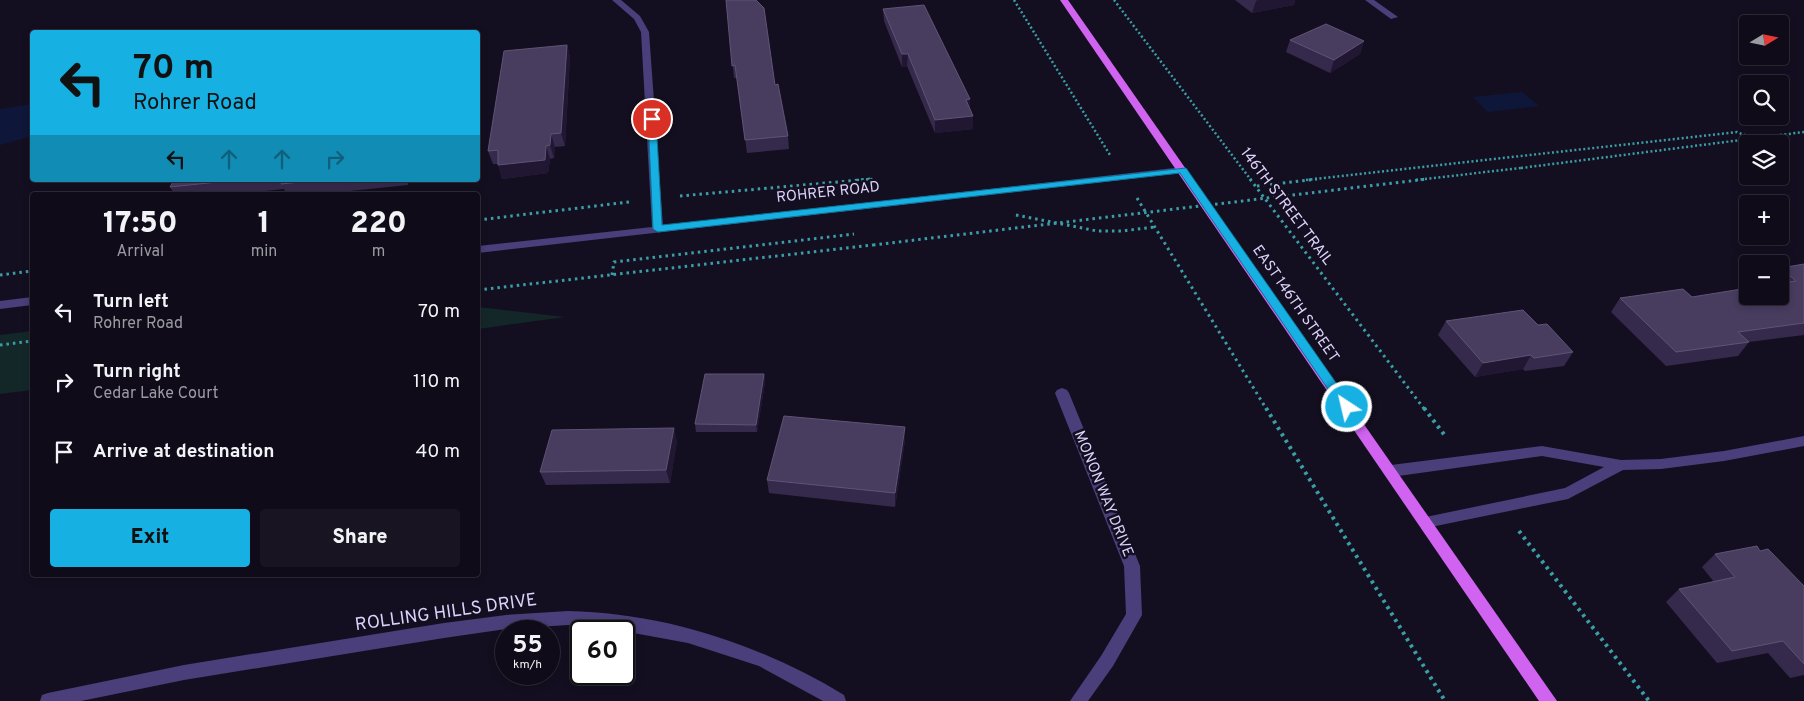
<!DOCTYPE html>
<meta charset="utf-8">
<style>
:root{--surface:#0f0b18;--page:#181421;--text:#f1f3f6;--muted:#9b9ba2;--line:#2f2b37;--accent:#16b0e3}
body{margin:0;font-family:Overpass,sans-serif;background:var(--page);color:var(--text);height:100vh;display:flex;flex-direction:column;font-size:19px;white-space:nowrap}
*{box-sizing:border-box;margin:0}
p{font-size:16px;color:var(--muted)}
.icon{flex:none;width:28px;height:28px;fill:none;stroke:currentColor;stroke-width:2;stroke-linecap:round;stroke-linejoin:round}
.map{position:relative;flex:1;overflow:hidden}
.side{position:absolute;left:30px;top:192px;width:450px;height:385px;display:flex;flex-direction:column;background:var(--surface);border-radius:5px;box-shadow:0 2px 8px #0003,0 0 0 1px var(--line)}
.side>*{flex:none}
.banner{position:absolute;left:30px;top:30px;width:450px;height:152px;border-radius:5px;box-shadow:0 2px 8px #0003,0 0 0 1px var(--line);background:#16b0e3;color:#111;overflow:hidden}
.needle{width:32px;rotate:80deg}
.fabs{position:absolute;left:1739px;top:15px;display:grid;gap:10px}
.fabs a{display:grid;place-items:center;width:50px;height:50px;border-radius:5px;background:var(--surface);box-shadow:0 2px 8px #0003,0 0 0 1px var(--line);font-size:25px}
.speed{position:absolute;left:495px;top:620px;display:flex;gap:10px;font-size:25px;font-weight:700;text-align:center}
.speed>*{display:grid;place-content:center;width:65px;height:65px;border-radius:50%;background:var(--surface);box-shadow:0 2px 8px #0003,0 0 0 1px var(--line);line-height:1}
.speed small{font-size:12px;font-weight:400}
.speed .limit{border:2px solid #111;border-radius:8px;background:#fff;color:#111}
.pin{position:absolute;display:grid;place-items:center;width:42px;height:42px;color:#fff;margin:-21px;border:2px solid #fff;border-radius:50%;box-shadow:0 1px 5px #0007}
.me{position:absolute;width:55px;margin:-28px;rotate:325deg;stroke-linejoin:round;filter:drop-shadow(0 0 4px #0008)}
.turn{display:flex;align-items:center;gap:18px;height:105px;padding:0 20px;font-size:22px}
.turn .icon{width:65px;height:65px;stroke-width:2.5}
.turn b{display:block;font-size:35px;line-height:42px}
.lanes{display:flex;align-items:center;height:48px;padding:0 20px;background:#0003;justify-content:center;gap:25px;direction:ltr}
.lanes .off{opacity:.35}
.eta{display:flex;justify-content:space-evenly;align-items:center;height:85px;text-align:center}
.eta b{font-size:30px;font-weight:800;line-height:35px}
.action{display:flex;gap:10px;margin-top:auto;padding:10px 20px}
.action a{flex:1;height:58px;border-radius:5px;background:var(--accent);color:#111;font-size:20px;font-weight:800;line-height:58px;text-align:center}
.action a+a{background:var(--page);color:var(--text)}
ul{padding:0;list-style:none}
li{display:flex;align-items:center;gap:15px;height:70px;padding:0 20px}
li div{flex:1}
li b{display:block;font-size:19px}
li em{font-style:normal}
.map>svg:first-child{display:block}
.green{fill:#132729}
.water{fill:#0e173a}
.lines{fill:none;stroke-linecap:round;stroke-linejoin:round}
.path-far2{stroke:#3a9ea7;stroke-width:2.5;stroke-dasharray:2 2.5;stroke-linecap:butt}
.path-far1{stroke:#3a9ea7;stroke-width:3;stroke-dasharray:2.5 4;stroke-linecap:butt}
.path{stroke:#3a9ea7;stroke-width:4;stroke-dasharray:3 4.5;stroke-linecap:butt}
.minor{fill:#4a3f7a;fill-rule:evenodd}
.major{fill:#d064f0;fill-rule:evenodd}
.path-bridge-far1{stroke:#3a9ea7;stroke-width:2.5;stroke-dasharray:2 2.5;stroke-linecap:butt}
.path-bridge{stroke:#3a9ea7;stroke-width:3;stroke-dasharray:2.5 4;stroke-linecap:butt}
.wall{fill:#362a4c}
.shaded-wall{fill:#211733}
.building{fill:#483c5f;stroke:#5f5377}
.route{fill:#16b0e3;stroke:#0e7294}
.labels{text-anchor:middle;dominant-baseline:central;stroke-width:5;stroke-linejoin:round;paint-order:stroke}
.street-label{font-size:15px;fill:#ddd2fb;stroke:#140f20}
.near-street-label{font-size:18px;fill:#ddd2fb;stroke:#140f20}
</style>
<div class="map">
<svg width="1804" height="701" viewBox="0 0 1804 701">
<rect width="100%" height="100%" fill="#140f20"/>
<path class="green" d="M 478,307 L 565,317 L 478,329 Z
M 32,331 L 32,390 L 0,394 L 0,335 Z"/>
<path class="water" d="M 1522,92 L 1539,106 L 1488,112 L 1473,97 Z
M 32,104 L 32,136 L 0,145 L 0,109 Z"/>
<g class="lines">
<path class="path-far2" d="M 1014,0 L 1110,155
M 1114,0 L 1251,180
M 1521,168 L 1804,132
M 857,180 L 873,179
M 1306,180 L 1737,132 L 1752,138"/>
<path class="path-far1" d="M 1250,179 L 1425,410
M 1257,186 L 1317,179
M 680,196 L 871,179
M 1137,198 L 1267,410
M 1016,215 L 1097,231 L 1122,231 L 1155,227
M 478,220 L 629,202
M 0,275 L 32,271
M 612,275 L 614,262 L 854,234
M 478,290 L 873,245
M 0,345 L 32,341"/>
<path class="path" d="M 1266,408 L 1445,701
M 1424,408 L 1446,437
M 1519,531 L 1649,701"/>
<path class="minor" d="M 612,0 L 621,0 L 640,16 L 649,32 L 663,226 L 1183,167 L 1188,170 L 1183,173 L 478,253 L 478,246 L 652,227 L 641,32 L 634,19 Z
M 1365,0 L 1374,0 L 1398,17 L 1391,19 Z
M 32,297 L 32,305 L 0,309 L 0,301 Z
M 1062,388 L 1067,390 L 1069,393 L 1140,566 L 1142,615 L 1113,666 L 1088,701 L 1070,701 L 1101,656 L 1126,614 L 1124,566 L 1055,393 L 1057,390 Z
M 1804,436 L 1804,446 L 1724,461 L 1661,469 L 1623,470 L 1568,499 L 1426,528 L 1421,526 L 1419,522 L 1421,518 L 1565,488 L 1604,467 L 1542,456 L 1391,477 L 1386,475 L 1384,471 L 1386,467 L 1391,465 L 1542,446 L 1621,460 L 1661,459 L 1724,451 Z
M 568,611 C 666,613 761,645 844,695 L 846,701 L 823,701 L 759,666 L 688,643 L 617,630 L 568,625 L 506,629 L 444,638 L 184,680 L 81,701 L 40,701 L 42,695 L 48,693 L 184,665 L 444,623 L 506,615 Z"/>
<path class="major" d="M 1060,0 L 1068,0 L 1557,701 L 1539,701 Z"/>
<path class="path-bridge-far1" d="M 1416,180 L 1521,168"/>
<path class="path-bridge" d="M 873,245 L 1427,179"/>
</g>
<path class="wall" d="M 726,0 L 775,85 L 788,136 L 789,149 L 747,153 L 737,78 L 734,78 Z
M 1235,0 L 1295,0 L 1294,5 L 1252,13 Z
M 883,9 L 970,99 L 970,109 L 973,116 L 973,129 L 935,133 L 907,66 L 902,67 L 884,21 Z
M 1290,40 L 1364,41 L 1360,54 L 1330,73 L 1286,52 Z
M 567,45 L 570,57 L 565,146 L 555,147 L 554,158 L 550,159 L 548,173 L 502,179 L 498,164 L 493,164 L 488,151 Z
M 174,180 L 409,180 L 408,185 L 311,195 L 287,195 L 284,189 L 228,195 L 175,195 L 170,187 Z
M 1804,264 L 1804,335 L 1749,342 L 1738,356 L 1666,366 L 1611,312 L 1620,298 L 1692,297 L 1780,296 L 1780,268 L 1781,268 Z
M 1446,321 L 1538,325 L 1573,352 L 1564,366 L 1525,371 L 1523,369 L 1475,377 L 1438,335 Z
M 764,374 L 765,382 L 757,432 L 696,432 L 695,424 Z
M 905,440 L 895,507 L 769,493 L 767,480 Z
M 677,441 L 670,483 L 546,485 L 540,472 Z
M 1760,551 L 1804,586 L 1804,675 L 1790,678 L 1768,653 L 1717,663 L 1666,602 L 1679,589 L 1714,582 L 1702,567 L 1715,554 Z"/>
<path class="shaded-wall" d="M 1258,0 L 1295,0 L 1294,5 L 1252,13 L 1256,1 Z
M 1364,41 L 1360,54 L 1330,73 L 1334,60 Z
M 567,45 L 570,57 L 565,146 L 561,133 Z
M 902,54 L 908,54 L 907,66 L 902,67 Z
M 970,99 L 970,112 L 966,100 Z
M 973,116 L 973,129 L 935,133 L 935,120 Z
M 551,134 L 555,147 L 554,158 L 550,145 Z
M 546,146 L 550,159 L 548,173 L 502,179 L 498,165 Z
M 1531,355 L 1523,369 L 1475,377 L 1483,363 Z
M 764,374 L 765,382 L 757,432 L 756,425 Z
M 905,427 L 905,440 L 895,507 L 895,493 Z
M 674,428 L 677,441 L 670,483 L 666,470 Z"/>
<path class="building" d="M 726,0 L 756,0 L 764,8 L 775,85 L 778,84 L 788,136 L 745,140 L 735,65 L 732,66 Z
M 924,5 L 970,99 L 966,100 L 973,116 L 935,120 L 908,54 L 902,54 L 883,9 Z
M 1326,24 L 1364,41 L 1334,60 L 1290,40 Z
M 567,45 L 561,133 L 551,134 L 550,145 L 546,146 L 545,160 L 498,165 L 498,150 L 488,151 L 504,51 Z
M 174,180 L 237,180 L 170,187 Z
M 283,180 L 321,180 L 281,184 Z
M 1804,264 L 1804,323 L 1738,332 L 1749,342 L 1676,352 L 1620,298 L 1683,289 L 1692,297 L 1748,288 L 1748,296 L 1780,296 L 1780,283 L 1796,281 L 1781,268 Z
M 1523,310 L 1538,325 L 1547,324 L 1573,352 L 1534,358 L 1531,355 L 1483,363 L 1446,321 Z
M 705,374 L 764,374 L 756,425 L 695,424 Z
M 784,416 L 905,427 L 895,493 L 767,480 Z
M 674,428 L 666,470 L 540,472 L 552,430 Z
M 1757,546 L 1760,551 L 1768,549 L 1804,586 L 1804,664 L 1783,641 L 1732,651 L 1679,589 L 1735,577 L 1715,554 Z"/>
<path class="route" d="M 652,116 L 656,119 L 662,225 L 1186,168 L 1353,407 L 1351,411 L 1343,411 L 1180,173 L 658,232 L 653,229 L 648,119 Z"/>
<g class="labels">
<g class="street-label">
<text transform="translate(828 193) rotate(-6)">ROHRER ROAD</text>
<text transform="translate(1286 207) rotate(53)">146TH STREET TRAIL</text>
<text transform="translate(1295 304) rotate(55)">EAST 146TH STREET</text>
<text transform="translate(1103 494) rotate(68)">MONON WAY DRIVE</text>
</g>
<g class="near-street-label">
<text transform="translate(446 613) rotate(-8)">ROLLING HILLS DRIVE</text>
</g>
</g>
</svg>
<div class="fabs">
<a><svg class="needle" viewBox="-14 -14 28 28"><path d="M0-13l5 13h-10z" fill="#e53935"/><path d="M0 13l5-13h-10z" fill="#9b9ba2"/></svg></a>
<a><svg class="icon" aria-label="search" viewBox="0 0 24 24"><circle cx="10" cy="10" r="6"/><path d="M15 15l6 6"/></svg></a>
<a><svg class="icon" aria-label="layers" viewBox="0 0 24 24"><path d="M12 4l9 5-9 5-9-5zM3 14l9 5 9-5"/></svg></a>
<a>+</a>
<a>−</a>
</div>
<div class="speed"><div>55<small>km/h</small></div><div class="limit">60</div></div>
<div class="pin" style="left:652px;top:119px;background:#d93025"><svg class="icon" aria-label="arrive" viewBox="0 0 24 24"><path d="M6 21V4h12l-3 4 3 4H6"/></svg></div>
<svg class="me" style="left:1347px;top:407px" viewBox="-20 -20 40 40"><circle r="17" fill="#16b0e3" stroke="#fff" stroke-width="3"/><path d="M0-11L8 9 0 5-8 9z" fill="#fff"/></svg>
<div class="banner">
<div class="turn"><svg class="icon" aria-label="left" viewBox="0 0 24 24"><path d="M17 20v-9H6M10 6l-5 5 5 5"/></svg><div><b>70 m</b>Rohrer Road</div></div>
<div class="lanes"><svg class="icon" aria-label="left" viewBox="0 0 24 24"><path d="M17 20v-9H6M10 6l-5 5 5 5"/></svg><svg class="icon off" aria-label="ahead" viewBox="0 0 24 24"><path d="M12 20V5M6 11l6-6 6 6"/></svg><svg class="icon off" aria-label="ahead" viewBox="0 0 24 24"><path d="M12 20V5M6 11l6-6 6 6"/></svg><svg class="icon off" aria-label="right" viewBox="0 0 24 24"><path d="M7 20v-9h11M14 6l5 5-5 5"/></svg></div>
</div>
<section class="side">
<div class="eta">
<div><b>17:50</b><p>Arrival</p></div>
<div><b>1</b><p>min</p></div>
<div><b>220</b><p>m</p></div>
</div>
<ul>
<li><svg class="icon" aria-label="left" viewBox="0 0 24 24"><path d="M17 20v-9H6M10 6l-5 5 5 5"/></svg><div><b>Turn left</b><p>Rohrer Road</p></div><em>70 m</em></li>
<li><svg class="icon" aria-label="right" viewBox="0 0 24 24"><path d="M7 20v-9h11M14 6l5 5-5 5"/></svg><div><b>Turn right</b><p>Cedar Lake Court</p></div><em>110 m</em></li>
<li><svg class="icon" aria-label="arrive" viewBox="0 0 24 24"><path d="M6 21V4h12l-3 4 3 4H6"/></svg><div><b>Arrive at destination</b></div><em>40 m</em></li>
</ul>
<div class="action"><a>Exit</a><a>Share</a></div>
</section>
</div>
